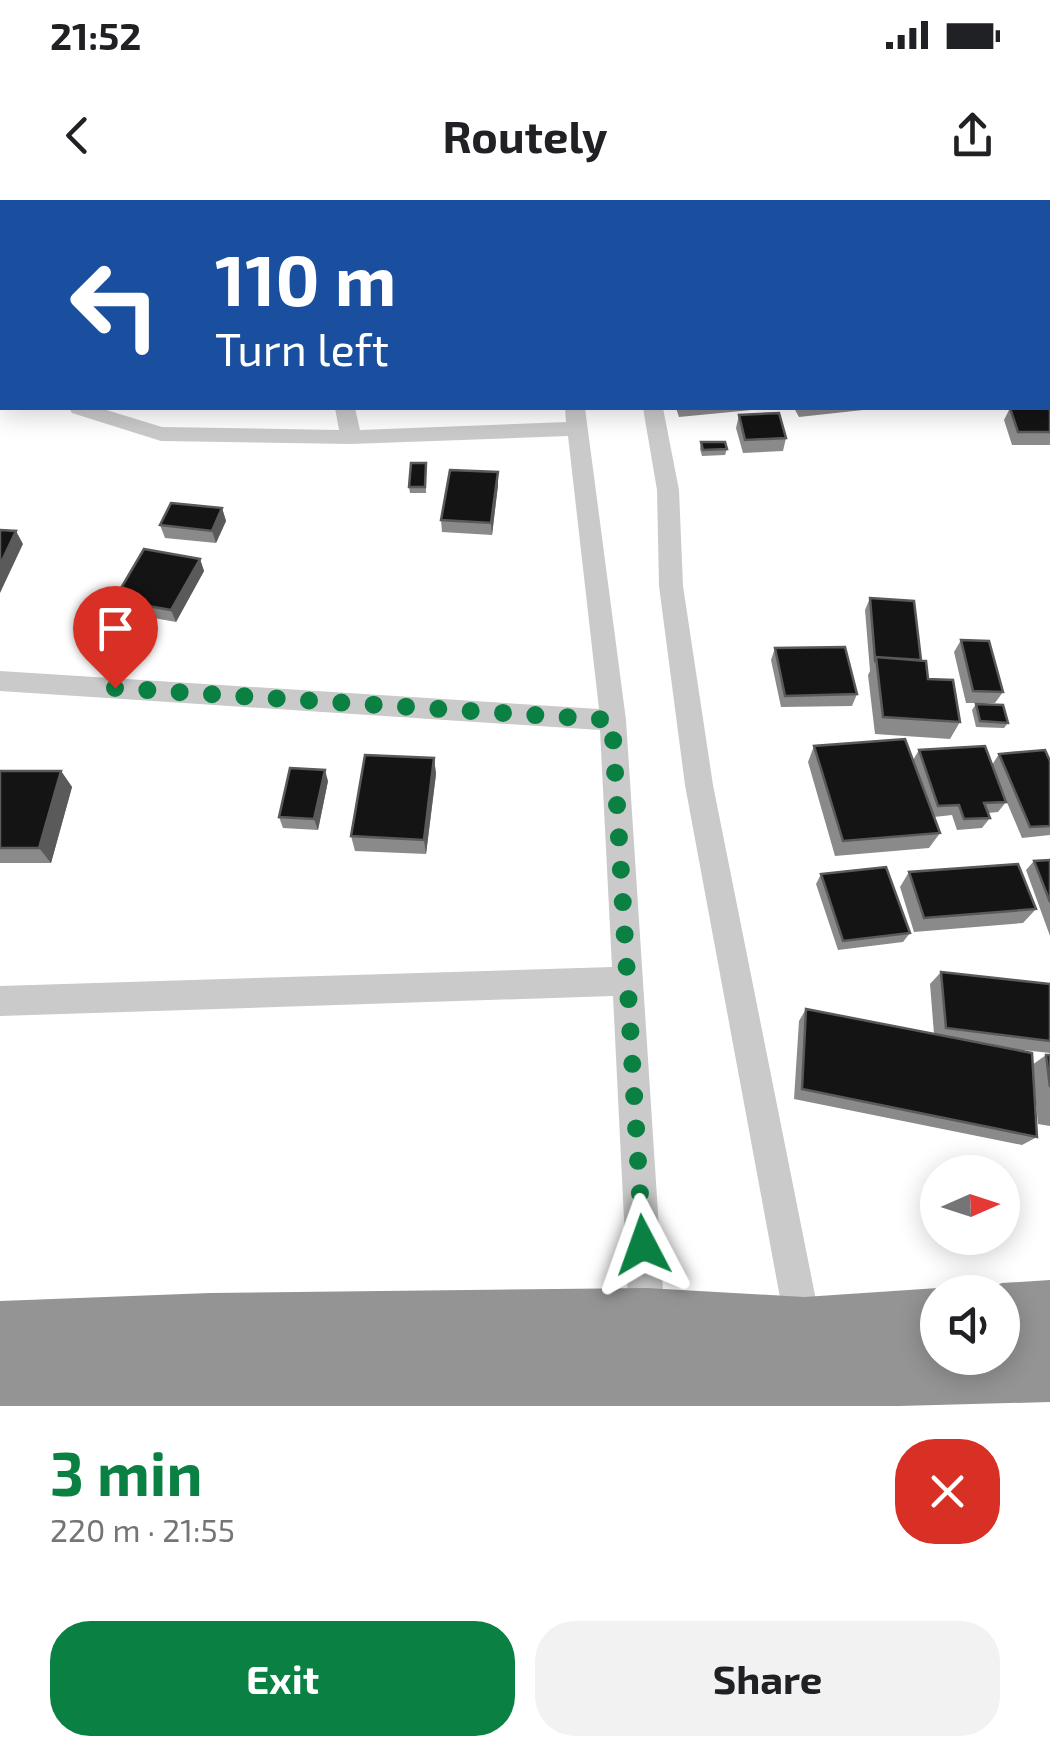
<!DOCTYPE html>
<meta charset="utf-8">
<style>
:root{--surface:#fff;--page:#f2f2f2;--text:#202124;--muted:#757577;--accent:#0b8043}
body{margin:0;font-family:"Exo 2",sans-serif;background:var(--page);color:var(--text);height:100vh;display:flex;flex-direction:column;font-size:38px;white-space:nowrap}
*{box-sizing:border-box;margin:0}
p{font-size:32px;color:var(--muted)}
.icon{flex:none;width:55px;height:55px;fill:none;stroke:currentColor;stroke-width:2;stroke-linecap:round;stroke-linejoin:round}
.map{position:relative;height:1206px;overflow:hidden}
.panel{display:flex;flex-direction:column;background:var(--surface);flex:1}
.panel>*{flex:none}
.banner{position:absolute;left:0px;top:0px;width:1050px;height:210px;box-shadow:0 5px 25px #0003;background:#1a4fa0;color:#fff;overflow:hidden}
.needle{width:65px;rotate:87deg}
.buttons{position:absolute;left:920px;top:955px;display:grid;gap:20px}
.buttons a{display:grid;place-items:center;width:100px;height:100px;border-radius:50%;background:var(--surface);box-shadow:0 5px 25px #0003;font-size:50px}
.pin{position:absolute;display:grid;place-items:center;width:85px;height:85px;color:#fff;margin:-102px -42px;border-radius:50% 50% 50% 0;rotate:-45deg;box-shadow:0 0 10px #0007}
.pin .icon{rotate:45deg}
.me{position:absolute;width:110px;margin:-55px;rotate:356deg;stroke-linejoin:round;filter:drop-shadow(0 0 8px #0008)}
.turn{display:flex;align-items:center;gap:35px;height:210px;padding:0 50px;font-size:45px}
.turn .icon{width:130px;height:130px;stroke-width:2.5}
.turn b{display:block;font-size:70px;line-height:85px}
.round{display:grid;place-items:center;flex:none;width:105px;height:105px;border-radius:40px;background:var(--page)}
.summary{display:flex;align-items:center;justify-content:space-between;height:170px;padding:0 50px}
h1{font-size:60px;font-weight:700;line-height:75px;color:var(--accent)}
.cta{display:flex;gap:20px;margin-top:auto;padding:20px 50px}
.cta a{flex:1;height:115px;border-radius:40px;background:var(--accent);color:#fff;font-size:40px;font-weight:700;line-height:115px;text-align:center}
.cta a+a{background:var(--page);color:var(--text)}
.status{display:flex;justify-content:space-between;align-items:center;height:70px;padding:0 50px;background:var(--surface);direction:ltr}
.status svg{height:28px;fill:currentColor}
header{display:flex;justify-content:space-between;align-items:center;height:130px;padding:0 50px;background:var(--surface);font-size:45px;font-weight:700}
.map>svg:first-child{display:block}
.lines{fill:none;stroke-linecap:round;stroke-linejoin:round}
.street{fill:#cacaca;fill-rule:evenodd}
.highway{fill:#949494;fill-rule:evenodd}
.wall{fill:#8a8a8a}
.shaded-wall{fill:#5a5a5a}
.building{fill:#141414;stroke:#5a5a5a;stroke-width:2.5}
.route{stroke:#0b8043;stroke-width:18;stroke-dasharray:0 32.4}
</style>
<div class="status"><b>21:52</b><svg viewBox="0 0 49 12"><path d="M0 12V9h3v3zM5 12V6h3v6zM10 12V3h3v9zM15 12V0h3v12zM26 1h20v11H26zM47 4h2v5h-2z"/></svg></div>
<header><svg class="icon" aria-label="back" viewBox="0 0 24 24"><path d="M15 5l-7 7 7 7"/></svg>Routely<svg class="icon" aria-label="share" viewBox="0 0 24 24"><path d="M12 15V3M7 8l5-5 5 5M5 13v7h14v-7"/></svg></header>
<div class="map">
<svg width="1050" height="1206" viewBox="0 0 1050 1206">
<rect width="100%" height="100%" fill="#fff"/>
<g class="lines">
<path class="street" d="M 310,0 L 328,0 L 328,2 L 311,2 Z
M 545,0 L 563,0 L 563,2 L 546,2 Z
M 597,0 L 615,0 L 615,2 L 598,2 Z
M 969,0 L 987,0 L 989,2 L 971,2 Z
M 1048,95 L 1050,96 L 1050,110 L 1048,109 Z
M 0,171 L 2,171 L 2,184 L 0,184 Z
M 69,208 L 100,208 L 162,227 L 339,230 L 335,208 L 355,208 L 360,230 L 566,222 L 565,208 L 585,208 L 626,520 L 665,1121 L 660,1134 L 647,1139 L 634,1134 L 629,1121 L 613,796 L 0,816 L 0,786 L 612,767 L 600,530 L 0,491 L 0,471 L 599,509 L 568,236 L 351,244 L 161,241 L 72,213 Z
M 643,208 L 663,208 L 679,290 L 683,386 L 713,585 L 822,1130 L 817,1143 L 804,1148 L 791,1143 L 786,1130 L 685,585 L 659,386 L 657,290 Z"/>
<path class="highway" d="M 1050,1080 L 1050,1202 L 899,1206 L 0,1206 L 0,1101 L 210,1093 L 647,1088 L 804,1097 L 938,1088 L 949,1092 L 938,1092 L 938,1158 L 1002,1158 L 1002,1092 L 980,1092 L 1002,1083 Z"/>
</g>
<path class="wall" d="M 73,0 L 104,0 L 79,2 Z
M 650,0 L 690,0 L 690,2 L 651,2 Z
M 384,208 L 404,208 L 385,210 Z
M 676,208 L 762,208 L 762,209 L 679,217 Z
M 794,208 L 864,208 L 863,210 L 799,217 Z
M 1010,208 L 1050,208 L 1050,245 L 1012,245 L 1004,220 Z
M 739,215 L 786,238 L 783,251 L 743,253 L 736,228 Z
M 701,242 L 727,249 L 725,255 L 702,256 L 700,249 Z
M 426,263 L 426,293 L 410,293 L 409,287 Z
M 498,285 L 492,335 L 442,332 L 441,320 Z
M 222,308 L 226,321 L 216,343 L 165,338 L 160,325 Z
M 200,359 L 204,371 L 176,422 L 120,412 L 114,400 Z
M 870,398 L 921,460 L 928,479 L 960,522 L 950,539 L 875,534 L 868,475 L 870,471 L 865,410 Z
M 961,440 L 1003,492 L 995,503 L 966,503 L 954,452 Z
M 775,448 L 857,494 L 852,506 L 781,507 L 771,460 Z
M 976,504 L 1008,523 L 1004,528 L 976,527 L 972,510 Z
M 814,546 L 913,560 L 919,550 L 992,565 L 999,554 L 1050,561 L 1050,635 L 1022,638 L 1000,586 L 1006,602 L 998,612 L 988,613 L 990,618 L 982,628 L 957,630 L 952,615 L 934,617 L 940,633 L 929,648 L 835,656 L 808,562 Z
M 434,558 L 436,574 L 426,654 L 355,651 L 351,636 Z
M 0,571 L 61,571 L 72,587 L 51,663 L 0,663 Z
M 328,581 L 318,630 L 283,628 L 279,617 Z
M 1050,660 L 1050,736 L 1026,670 L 1034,661 Z
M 909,672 L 1036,709 L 1023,723 L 914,732 L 900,687 Z
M 821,674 L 910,733 L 903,742 L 838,750 L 816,684 Z
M 941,772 L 1050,784 L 1050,853 L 1005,848 L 1032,865 L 1046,855 L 1050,855 L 1050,926 L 1038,924 L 1033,874 L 1037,937 L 1022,945 L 794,899 L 799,821 L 806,809 L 934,834 L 930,784 Z"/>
<path class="shaded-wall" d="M 1010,0 L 1042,0 L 1041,2 L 1009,2 Z
M 498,272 L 498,285 L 492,335 L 491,323 Z
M 222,308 L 226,321 L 216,343 L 212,331 Z
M 16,331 L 23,344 L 0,393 L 0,365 Z
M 200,359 L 204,371 L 176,422 L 171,410 Z
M 434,558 L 436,574 L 426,654 L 424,640 Z
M 325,570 L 328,581 L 318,630 L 314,619 Z
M 61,571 L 72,587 L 51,663 L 39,648 Z"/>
<path class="building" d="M 339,0 L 399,0 L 399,2 L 338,2 Z
M 656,0 L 689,0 L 657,2 Z
M 789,0 L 822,0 L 823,2 L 790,2 Z
M 1050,9 L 1050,39 L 1048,39 L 1048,10 Z
M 1010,208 L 1050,208 L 1050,232 L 1018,232 Z
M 779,213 L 786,238 L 745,240 L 739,215 Z
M 701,242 L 725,242 L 727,249 L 703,250 Z
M 411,263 L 426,263 L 425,287 L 409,287 Z
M 450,270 L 498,272 L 491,323 L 441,320 Z
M 171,303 L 222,308 L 212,331 L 160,325 Z
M 0,330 L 16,331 L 0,365 Z
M 144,349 L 200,359 L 171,410 L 114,400 Z
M 870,398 L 914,401 L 921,460 L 876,457 L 875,459 Z
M 961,440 L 989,441 L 1003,492 L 973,491 Z
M 845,447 L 857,494 L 785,496 L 775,448 Z
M 876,457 L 926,461 L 928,479 L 953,480 L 960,522 L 883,517 Z
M 976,504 L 1003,505 L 1008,523 L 980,521 Z
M 905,539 L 940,633 L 843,641 L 814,546 Z
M 985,546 L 1006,602 L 984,603 L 990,618 L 964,619 L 959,605 L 938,606 L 919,550 Z
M 1045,550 L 1050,561 L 1050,626 L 1030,627 L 999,554 Z
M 365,555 L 434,558 L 424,640 L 351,636 Z
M 290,568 L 325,570 L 314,619 L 279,617 Z
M 0,571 L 61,571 L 39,648 L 0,648 Z
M 1050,660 L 1050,702 L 1034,661 Z
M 1018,664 L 1036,709 L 924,718 L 909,672 Z
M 886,667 L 910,733 L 843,741 L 821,674 Z
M 941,772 L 1050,784 L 1050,841 L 946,828 Z
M 806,809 L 1032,853 L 1037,937 L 802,889 Z
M 1046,855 L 1050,855 L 1050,887 Z"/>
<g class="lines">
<path class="route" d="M 115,488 L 612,520 L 643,1045"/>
</g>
</svg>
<div class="buttons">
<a><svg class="needle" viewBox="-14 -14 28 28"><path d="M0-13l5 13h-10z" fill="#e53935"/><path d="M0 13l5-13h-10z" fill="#757577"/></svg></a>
<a><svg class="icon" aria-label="sound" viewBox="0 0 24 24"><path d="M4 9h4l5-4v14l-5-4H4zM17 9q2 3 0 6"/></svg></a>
</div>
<div class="pin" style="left:115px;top:488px;background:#d93025"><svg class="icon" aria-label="arrive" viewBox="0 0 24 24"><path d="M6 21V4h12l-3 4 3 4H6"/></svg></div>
<svg class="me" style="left:643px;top:1045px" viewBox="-20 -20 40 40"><path d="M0-17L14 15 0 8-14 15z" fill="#0b8043" stroke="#fff" stroke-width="4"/></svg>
<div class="banner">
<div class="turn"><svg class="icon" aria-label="left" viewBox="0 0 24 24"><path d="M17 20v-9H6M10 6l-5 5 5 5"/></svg><div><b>110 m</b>Turn left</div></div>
</div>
</div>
<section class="panel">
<div class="summary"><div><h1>3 min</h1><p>220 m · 21:55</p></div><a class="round" style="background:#d93025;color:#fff"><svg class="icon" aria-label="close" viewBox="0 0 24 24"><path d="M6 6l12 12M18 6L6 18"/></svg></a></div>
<div class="cta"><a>Exit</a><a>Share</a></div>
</section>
